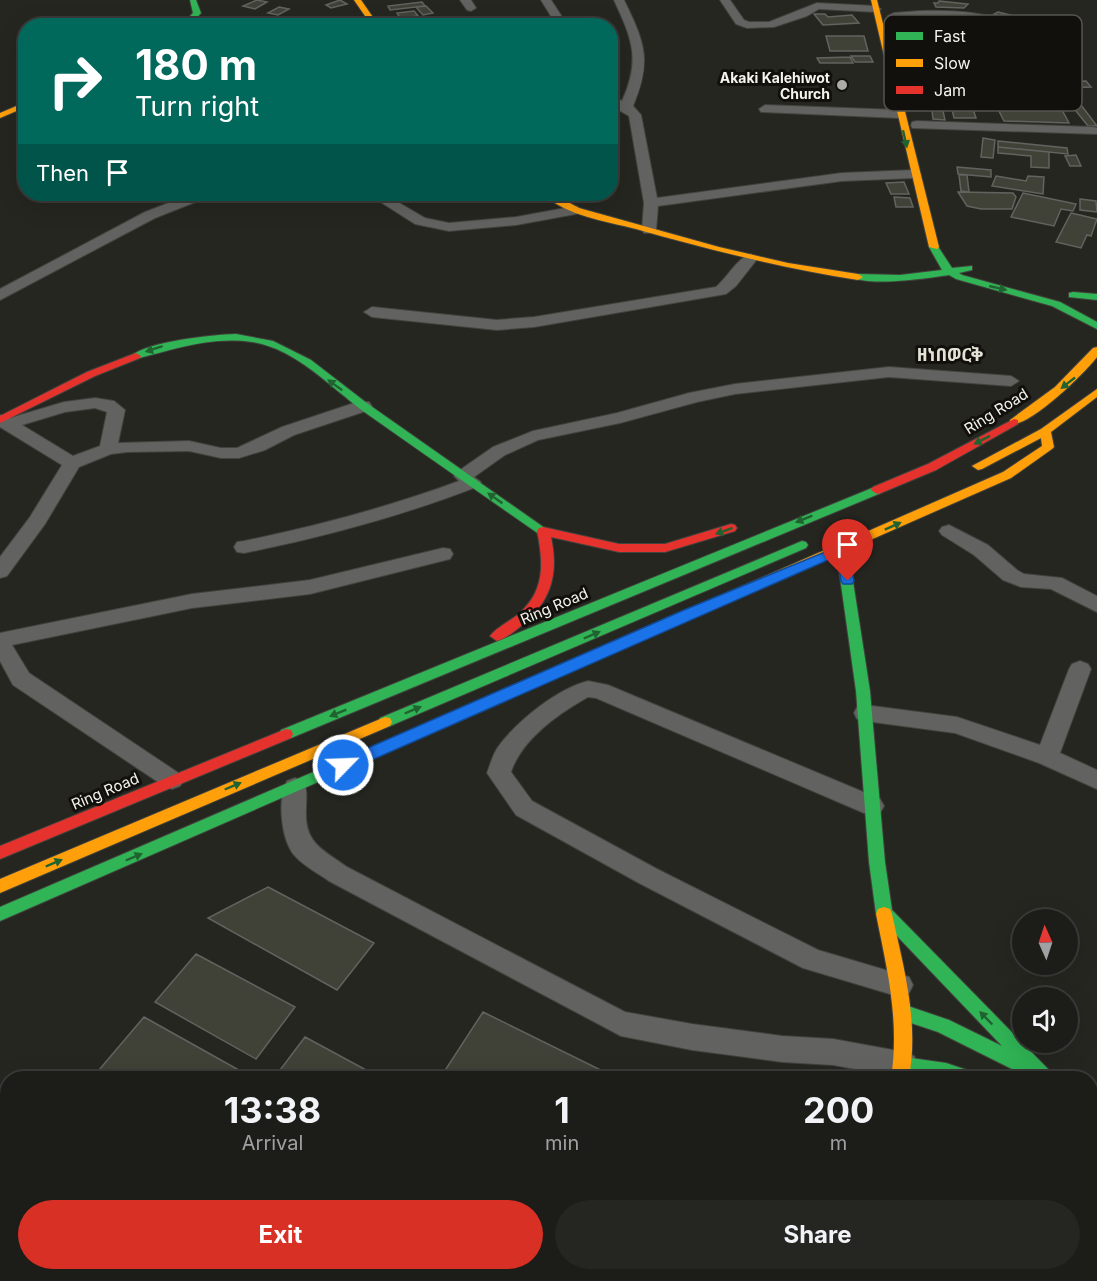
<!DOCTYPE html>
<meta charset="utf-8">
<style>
:root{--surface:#1c1c19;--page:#252522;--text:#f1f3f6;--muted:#a0a1a2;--line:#3a3a38;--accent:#d93025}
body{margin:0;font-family:Inter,"Noto Sans Ethiopic",sans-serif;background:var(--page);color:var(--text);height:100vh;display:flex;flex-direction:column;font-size:22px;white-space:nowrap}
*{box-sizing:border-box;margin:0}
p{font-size:20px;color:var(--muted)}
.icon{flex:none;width:33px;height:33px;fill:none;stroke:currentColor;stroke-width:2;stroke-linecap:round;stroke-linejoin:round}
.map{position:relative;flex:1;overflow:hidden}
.details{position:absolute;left:0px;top:1071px;width:1098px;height:210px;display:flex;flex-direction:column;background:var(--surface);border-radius:24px 24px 0 0;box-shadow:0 6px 24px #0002,0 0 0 2px var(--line)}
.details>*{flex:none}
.guide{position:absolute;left:18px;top:18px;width:600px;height:183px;border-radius:24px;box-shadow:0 6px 24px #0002,0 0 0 2px var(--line);background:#00695c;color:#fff;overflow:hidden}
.needle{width:39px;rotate:357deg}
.tools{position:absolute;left:1012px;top:909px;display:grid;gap:12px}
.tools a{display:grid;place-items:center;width:66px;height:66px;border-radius:50%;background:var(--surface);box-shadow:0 6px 24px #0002,0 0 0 2px var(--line);font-size:30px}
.pin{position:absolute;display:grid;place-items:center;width:51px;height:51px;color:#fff;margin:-62px -26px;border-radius:50% 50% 50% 0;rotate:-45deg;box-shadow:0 0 6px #0007}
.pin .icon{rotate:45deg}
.me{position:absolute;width:66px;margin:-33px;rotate:66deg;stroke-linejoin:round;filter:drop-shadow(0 0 4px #0008)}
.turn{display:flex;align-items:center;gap:21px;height:126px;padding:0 18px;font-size:27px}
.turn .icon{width:78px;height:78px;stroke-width:2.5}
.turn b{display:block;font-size:42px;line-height:51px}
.then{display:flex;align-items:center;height:57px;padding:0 18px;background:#0003;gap:12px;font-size:22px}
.eta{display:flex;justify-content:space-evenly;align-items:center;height:102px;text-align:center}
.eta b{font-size:36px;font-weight:700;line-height:42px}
.button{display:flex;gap:12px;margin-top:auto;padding:12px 18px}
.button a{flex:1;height:69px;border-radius:36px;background:var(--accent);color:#fff;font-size:24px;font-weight:700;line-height:69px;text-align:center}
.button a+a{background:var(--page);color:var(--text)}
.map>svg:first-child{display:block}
.building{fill:#404238;stroke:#62635f;stroke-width:1.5}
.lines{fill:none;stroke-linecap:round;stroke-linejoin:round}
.street-casing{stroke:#42423e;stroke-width:2}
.fast-casing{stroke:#42423e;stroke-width:2}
.slow-casing{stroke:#42423e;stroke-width:2}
.jam-casing{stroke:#42423e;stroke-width:2}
.street{fill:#626260;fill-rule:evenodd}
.fast{fill:#30b455;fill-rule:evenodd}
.slow{fill:#ff9f0a;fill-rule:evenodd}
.jam{fill:#e5322d;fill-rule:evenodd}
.oneway{fill:#206230}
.route{fill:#1a73e8;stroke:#114b97;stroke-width:1.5}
.poi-dot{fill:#acaba5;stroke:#11100c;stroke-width:2}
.labels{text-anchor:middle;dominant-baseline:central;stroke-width:6;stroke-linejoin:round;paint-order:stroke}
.far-poi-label{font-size:14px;font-weight:bold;fill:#f4f3ec;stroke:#11100c;text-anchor:end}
.street-label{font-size:15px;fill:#f4f3ec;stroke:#11100c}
.far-district-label{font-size:18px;font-weight:bold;fill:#e4e3d6;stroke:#11100c}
.key{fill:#11100c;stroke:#55544f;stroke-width:1.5}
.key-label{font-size:16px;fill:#f4f3ec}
</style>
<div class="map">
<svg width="1097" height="1281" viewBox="0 0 1097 1281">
<rect width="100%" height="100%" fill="#262621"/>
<path class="building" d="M 257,0 L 267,2 L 255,9 L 243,6 Z
M 340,0 L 347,4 L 331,8 L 326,5 Z
M 939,1 L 968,4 L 964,8 L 936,7 L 934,3 L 938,3 Z
M 422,2 L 425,6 L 390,10 L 388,6 Z
M 426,6 L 433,13 L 423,15 L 416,7 Z
M 279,7 L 289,9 L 278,15 L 268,13 Z
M 414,11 L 418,16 L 400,18 L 397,13 Z
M 998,12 L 1010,15 L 1016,18 L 1006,22 L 1003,21 L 1006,18 L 994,14 Z
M 814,14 L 825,14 L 828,17 L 852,15 L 859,23 L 823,25 Z
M 353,17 L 357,20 L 335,26 L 329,23 Z
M 224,18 L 242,26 L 206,24 Z
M 462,18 L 465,23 L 450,25 L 446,20 Z
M 826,36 L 864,36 L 868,51 L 830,51 Z
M 851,56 L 870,56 L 873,62 L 855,62 Z
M 850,57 L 853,63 L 820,63 L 817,58 Z
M 1086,81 L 1091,87 L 1066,88 L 1061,82 Z
M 1068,101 L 1078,101 L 1097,126 L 1088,126 Z
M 951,105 L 972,106 L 976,118 L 954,118 Z
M 998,109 L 1062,110 L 1069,123 L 1004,121 Z
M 932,110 L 943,111 L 945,120 L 933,119 Z
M 983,138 L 995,140 L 993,158 L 981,157 Z
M 998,141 L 1067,148 L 1068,154 L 998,147 Z
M 998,147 L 1049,152 L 1049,168 L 1031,167 L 1031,156 L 998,153 Z
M 1076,155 L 1081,166 L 1070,166 L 1065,156 Z
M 957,167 L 991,170 L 991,177 L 958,174 Z
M 959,175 L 967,175 L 969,192 L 961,191 Z
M 996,176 L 1026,181 L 1028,176 L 1044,177 L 1043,194 L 992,186 Z
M 904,182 L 909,194 L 891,194 L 886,183 Z
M 958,192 L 1013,193 L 1016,197 L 1012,209 L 981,209 L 967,206 Z
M 1023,193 L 1076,204 L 1073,211 L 1061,209 L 1054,226 L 1011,217 Z
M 894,197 L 910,198 L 913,207 L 896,207 Z
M 1080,199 L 1096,201 L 1097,212 L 1080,210 Z
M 1071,213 L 1097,219 L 1091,236 L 1087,235 L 1081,248 L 1056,242 Z
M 268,887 L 374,943 L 337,990 L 208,918 Z
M 196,954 L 295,1007 L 256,1059 L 155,1002 Z
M 483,1012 L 609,1074 L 607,1078 L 457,1078 L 444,1072 Z
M 144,1017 L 253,1078 L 93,1077 Z
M 305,1037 L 368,1071 L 362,1078 L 274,1078 Z
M 8,1215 L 8,1274 L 141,1274 L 141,1281 L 0,1281 L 0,1218 Z"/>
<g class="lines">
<defs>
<path id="street" d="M 460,0 L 471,0 L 476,8 L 471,11 L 467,10 Z
M 541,0 L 551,0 L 568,26 L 557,26 Z
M 614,0 L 624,0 C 645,43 652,61 633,106 L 641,115 L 657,198 L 842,173 L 914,170 L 921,174 L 914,178 L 842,181 L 658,206 L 656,230 L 654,233 L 644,233 L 642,230 L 644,203 L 629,116 L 610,105 L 610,96 L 622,101 C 641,59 632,39 614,0 Z
M 720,0 L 730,0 L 744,20 L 749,22 L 769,22 L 817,3 L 876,6 L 881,9 L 876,12 L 819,9 L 807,16 L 774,27 L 747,28 L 736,24 Z
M 919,11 C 983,9 1027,17 1067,71 L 1061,75 L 1057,74 C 1008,13 967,14 894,19 L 888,16 L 894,13 Z
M 765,105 L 899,110 L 905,114 L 899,118 L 761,112 L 759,109 Z
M 917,121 L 1093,127 L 1097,128 L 1097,134 L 912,128 L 911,125 L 912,122 Z
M 192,194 L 210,194 L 208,197 L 155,218 L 0,300 L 0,289 L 145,212 Z
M 368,194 L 384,194 L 425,218 L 449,223 L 516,217 L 576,206 L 583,210 L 576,214 L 516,225 L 449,231 L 415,224 Z
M 751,254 L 758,258 L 736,286 L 726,294 L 534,327 L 497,330 L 372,317 L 364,312 L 372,307 L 497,320 L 534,317 L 716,287 C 727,278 738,257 751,254 Z
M 889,367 L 1011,376 L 1019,381 L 1011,386 L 889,377 L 735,394 L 697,402 L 620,423 L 538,440 L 505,455 L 474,477 L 481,482 L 479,486 C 402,516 324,537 244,553 L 237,552 L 234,547 L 237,542 L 244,541 C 317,526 389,507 459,481 L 454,476 L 457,472 L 493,447 L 533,431 L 617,413 L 689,393 L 735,384 Z
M 95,398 L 114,401 L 125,410 L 118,443 L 189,441 L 221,448 L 237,448 L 282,427 L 357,402 L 369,402 L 372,406 L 369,410 L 294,435 L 265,450 L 239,458 L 221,458 L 189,451 L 127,452 L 111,454 L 79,467 L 45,524 L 7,576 L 0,578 L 0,557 L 30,517 L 62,465 L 0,427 L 0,415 L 10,418 L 64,402 ZM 95,408 L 107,412 L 100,446 L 73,456 L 22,425 L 65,412 Z
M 949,525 L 988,545 L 1017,570 L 1024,574 L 1062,578 L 1097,596 L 1097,612 L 1051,589 L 1021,587 L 1003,580 L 974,555 L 942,535 L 939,531 L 942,527 Z
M 443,548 L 450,549 L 453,554 L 450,559 L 310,594 L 192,608 L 12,645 L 29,673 L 180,774 L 184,780 L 180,786 L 172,789 L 164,786 L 13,685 L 0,661 L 0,633 L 192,594 L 310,580 Z
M 1080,661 L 1088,664 L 1091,669 L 1060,753 L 1097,770 L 1097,789 L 1039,763 L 955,733 L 865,721 L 857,719 L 854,713 L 857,707 L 865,705 L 957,717 L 1040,745 L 1069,669 L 1072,664 Z
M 588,681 L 608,685 L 880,799 L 884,806 L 880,813 L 872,815 L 864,813 L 596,698 L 588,697 C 558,714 522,739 511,772 L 532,801 L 657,869 L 818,950 L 909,977 L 913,985 L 909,993 L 900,997 L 803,968 L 639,883 L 516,815 L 487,773 C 490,765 493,754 498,747 C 517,721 557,689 588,681 Z
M 295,778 L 303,781 C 308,789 306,799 306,809 C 304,843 322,849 347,867 L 625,1012 L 692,1024 L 782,1036 L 833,1039 L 904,1052 L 914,1056 L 918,1065 L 914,1074 L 904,1078 L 833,1065 L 782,1062 L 692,1050 L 621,1036 L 329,881 C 319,874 304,866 295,856 C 281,841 277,799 287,781 Z
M 929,1274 L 965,1274 L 969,1281 L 932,1281 Z"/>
<path id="fast" d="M 190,0 L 196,0 L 201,13 L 189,26 L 181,26 L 193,13 Z
M 934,244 L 937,245 L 952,268 L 972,266 L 972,270 L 959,273 L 962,275 L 1060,302 L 1097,322 L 1097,329 L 1052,306 L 956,279 L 949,275 C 930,278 867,287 853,277 L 858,274 L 900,275 L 942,270 L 929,247 Z
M 1073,292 L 1097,294 L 1097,300 L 1069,297 L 1069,293 Z
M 236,334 L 273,341 L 311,360 L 368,404 L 549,531 L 547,534 L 539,534 C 480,493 421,452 363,411 C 329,386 296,349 252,342 C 211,336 175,349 136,359 L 131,356 C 149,341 212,335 236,334 Z
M 877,486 L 881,487 L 883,490 L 881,493 L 291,738 L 281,738 L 279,734 L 281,730 Z
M 802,541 L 806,542 L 808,545 L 806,548 L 390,726 L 380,726 L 378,722 L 380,718 Z
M 842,545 L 848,549 L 870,691 L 885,862 L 892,910 L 1048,1069 L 1051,1075 L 1049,1078 L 1033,1078 L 1027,1072 L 1022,1073 L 1016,1071 L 938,1032 L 899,1019 L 896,1013 L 899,1007 L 905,1005 L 949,1020 L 1002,1046 L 876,914 L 869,862 L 856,691 L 836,549 Z
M 645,629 L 650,631 L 652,634 L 650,637 L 0,921 L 0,907 Z
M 904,1057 L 946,1063 L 973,1072 L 976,1078 C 952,1081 921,1080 898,1071 L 895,1065 L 898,1059 Z
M 1090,1092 L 1097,1094 L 1097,1113 L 1090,1110 Z
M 1090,1128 L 1097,1131 L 1097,1149 L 1090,1146 Z
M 847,1274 L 867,1274 L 867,1281 L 847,1281 Z
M 881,1274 L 901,1274 L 900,1281 L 880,1281 Z"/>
<path id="slow" d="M 354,0 L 361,0 L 379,26 L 372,26 Z
M 871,0 L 877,0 L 939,247 L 937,249 L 929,247 Z
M 26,102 L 26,107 L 0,118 L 0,113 Z
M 543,194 L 553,194 L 579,208 L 719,247 L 788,263 L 858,274 L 863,277 L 858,280 C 782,268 710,250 636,229 C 605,221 567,216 543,194 Z
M 1097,347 L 1097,357 C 1085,373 1029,428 1010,424 L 1010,420 L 1055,387 L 1093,348 Z
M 1097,389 L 1097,397 L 1051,432 L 1054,447 L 1052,449 L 1011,478 L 650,637 L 640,637 L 638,634 L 640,631 L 1003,472 L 1042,446 L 1041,438 L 982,469 L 978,470 L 972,466 L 1041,429 Z
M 385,717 L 390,718 L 392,722 L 390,726 L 0,893 L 0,879 Z
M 884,907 L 890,909 L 892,914 C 904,969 919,1022 909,1078 L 891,1078 C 900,1021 887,969 876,914 L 878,909 Z"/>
<path id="jam" d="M 136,353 L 141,356 L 140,358 L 95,376 L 0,423 L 0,416 L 87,372 Z
M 1014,419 L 1018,420 L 1018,424 L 936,470 L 881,493 L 877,494 L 871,490 L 873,487 L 928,464 Z
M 731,524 L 735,525 L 737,528 L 735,531 L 665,552 L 619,552 L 551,537 C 559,574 551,602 521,626 C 514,632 506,638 497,641 L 490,636 C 496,628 508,622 516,616 C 545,593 544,564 537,531 L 539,528 L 543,527 L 619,544 L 665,544 Z
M 286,729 L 291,730 L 293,734 L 291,738 L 0,859 L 0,846 Z"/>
</defs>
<use href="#street" class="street-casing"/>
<use href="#fast" class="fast-casing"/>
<use href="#slow" class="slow-casing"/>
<use href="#jam" class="jam-casing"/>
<use href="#street" class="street"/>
<use href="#fast" class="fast"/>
<use href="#slow" class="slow"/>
<use href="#jam" class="jam"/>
</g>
<defs><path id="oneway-solid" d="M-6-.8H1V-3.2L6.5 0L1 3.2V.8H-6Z" transform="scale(1.5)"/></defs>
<g class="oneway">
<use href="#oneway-solid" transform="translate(905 139) rotate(77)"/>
<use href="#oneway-solid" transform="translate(998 288) rotate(13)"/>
<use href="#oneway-solid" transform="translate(154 349) rotate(162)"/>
<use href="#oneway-solid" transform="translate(1068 383) rotate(142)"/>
<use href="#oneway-solid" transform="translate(335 385) rotate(-144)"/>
<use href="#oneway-solid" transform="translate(982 440) rotate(153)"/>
<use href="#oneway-solid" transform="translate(495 498) rotate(-145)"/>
<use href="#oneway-solid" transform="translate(804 519) rotate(158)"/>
<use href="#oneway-solid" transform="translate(893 526) rotate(-24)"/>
<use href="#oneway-solid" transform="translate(724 531) rotate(160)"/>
<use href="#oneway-solid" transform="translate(592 635) rotate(-23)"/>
<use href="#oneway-solid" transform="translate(413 710) rotate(-23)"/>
<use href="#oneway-solid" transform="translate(338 713) rotate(158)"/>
<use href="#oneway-solid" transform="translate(233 786) rotate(-23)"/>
<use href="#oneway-solid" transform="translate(134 857) rotate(-23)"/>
<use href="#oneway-solid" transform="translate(54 863) rotate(-23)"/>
<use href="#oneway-solid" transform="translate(986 1018) rotate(-134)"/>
</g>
<path class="route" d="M 842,545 L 848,549 L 854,581 L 852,584 L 843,584 L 841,581 L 837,556 L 349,770 L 338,770 L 336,765 L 338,761 L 684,610 Z"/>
<circle class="poi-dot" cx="842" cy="85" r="6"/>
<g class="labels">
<g class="far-poi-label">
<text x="830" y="77">Akaki Kalehiwot<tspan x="830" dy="16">Church</tspan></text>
</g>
<g class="street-label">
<text transform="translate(996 411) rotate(-32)">Ring Road</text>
<text transform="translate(554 606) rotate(-23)">Ring Road</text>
<text transform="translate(105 791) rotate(-23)">Ring Road</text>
</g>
<g class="far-district-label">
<text x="950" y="354">ዘነበወርቅ</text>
</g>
</g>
<rect x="884" y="15" width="198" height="96" rx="9" class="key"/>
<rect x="896" y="32" width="27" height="8" fill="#30b455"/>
<rect x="896" y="59" width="27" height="8" fill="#ff9f0a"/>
<rect x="896" y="86" width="27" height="8" fill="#e5322d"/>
<g class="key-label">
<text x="934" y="42">Fast</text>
<text x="934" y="69">Slow</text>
<text x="934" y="96">Jam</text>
</g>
</svg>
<div class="tools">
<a><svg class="needle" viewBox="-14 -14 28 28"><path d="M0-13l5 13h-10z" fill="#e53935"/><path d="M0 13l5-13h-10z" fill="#a0a1a2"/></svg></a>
<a><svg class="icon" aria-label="sound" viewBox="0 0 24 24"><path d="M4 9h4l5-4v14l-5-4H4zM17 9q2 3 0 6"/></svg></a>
</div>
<div class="pin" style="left:848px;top:581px;background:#d93025"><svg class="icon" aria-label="arrive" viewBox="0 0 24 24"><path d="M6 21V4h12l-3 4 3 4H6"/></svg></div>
<svg class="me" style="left:343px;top:765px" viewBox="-20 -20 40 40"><circle r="17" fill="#1a73e8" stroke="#fff" stroke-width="3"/><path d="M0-11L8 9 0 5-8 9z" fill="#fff"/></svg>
<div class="guide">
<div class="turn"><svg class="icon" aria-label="right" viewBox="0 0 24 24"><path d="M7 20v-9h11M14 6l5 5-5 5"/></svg><div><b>180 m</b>Turn right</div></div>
<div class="then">Then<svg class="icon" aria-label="arrive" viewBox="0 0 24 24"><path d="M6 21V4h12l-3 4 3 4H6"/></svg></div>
</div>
<section class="details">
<div class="eta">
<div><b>13:38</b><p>Arrival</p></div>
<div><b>1</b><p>min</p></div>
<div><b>200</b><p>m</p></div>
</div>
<div class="button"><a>Exit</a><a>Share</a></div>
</section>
</div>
